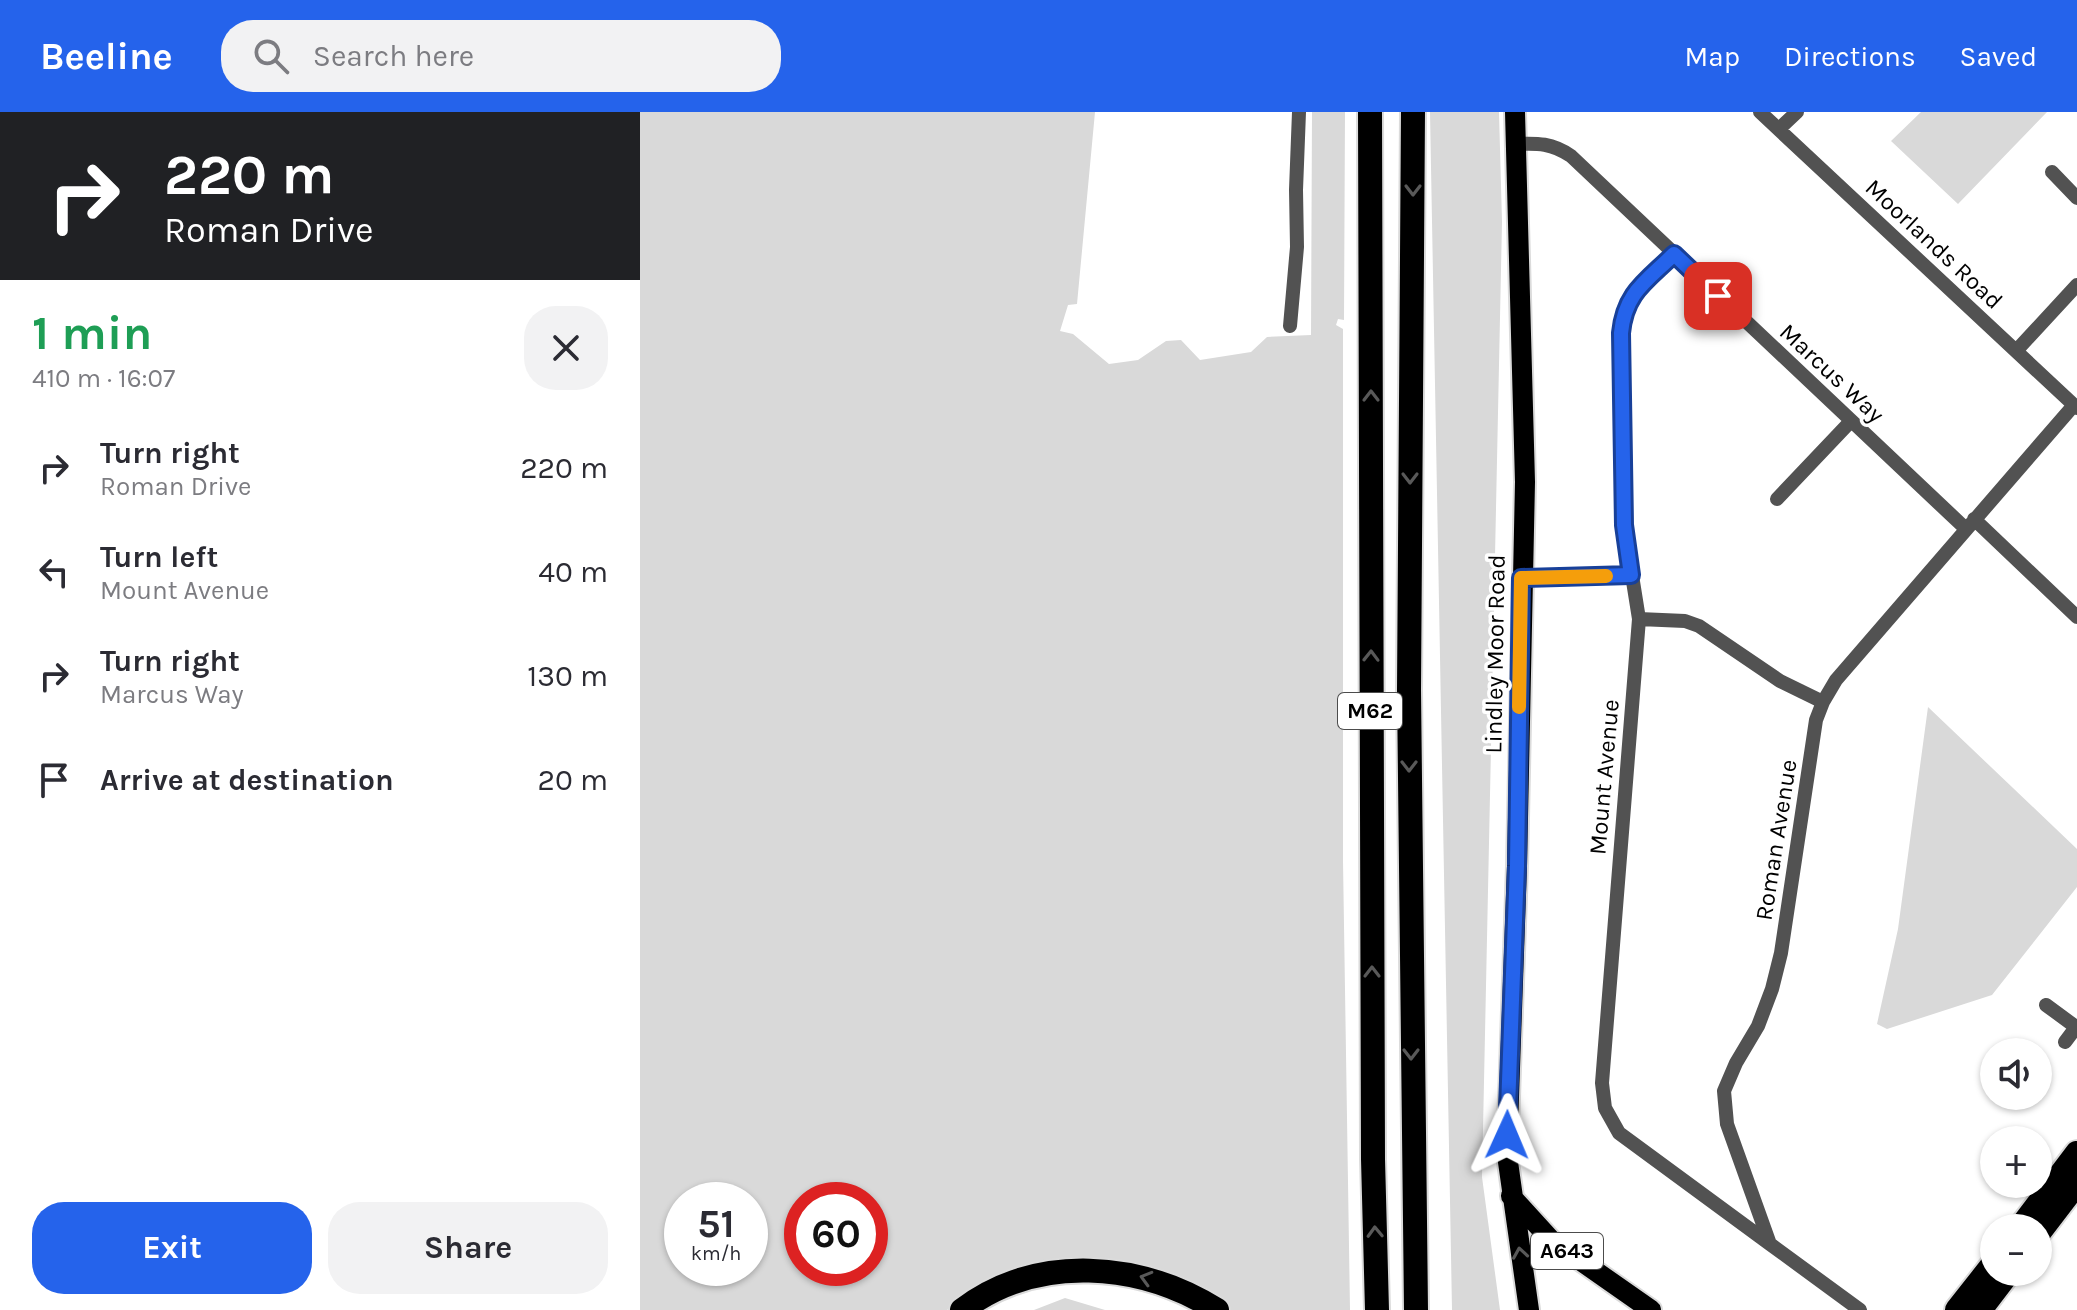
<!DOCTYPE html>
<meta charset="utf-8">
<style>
:root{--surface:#fff;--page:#f2f2f3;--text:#2b2b33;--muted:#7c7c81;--accent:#2563eb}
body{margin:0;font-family:Karla,sans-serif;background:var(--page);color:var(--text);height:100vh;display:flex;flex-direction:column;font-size:30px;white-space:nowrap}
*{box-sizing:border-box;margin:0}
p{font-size:26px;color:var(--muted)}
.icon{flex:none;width:44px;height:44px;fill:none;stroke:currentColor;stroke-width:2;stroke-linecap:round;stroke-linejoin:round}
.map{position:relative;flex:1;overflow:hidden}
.side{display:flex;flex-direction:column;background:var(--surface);width:640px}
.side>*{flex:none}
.hud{background:#202124;color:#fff;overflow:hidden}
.fabs{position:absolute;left:1340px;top:926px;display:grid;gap:16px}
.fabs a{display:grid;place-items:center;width:72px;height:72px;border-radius:50%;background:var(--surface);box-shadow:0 2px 6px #0004;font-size:40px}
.speed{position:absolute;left:24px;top:1070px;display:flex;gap:16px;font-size:40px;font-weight:700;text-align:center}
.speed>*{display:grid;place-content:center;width:104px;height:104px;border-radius:50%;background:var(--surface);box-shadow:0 2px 6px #0004;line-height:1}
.speed small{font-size:20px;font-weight:400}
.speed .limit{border:12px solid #d22;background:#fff;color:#111}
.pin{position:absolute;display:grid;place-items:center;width:68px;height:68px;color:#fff;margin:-34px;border-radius:16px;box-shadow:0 4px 12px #0006}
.me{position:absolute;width:88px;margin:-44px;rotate:1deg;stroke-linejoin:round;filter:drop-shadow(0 0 6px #0008)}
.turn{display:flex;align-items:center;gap:28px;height:168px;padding:0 32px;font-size:36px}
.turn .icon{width:104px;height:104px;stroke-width:2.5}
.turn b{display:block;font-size:56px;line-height:68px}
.round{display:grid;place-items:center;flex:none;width:84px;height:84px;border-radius:32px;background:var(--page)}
.headline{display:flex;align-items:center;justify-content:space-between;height:136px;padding:0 32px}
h1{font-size:48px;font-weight:700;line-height:60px;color:#1e9e55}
.primary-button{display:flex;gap:16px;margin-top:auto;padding:16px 32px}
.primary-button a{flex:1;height:92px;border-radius:32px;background:var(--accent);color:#fff;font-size:32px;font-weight:700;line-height:92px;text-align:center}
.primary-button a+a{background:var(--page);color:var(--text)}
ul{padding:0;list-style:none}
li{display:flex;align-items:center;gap:24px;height:104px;padding:0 32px}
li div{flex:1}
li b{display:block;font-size:30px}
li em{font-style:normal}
header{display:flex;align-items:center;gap:48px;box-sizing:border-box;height:112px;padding:0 40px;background:var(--accent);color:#fff}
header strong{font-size:38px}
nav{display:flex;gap:44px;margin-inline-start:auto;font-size:28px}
.search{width:560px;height:72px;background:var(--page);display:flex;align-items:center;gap:20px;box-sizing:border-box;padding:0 28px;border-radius:32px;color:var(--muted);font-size:30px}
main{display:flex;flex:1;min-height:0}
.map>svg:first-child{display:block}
.green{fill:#d9d9d9;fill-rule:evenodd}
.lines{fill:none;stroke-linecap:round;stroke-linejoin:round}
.primary-casing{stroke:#dbdbdb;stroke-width:24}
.highway-casing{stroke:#dbdbdb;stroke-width:28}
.street{stroke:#525252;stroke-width:14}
.primary{stroke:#000;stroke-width:20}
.highway{stroke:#000;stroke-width:24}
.oneway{stroke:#595959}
.route-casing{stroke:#184099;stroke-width:20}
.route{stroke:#2563eb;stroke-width:14}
.slow{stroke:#f59e0b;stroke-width:14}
.labels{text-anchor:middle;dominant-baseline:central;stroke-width:7;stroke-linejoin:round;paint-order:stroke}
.shield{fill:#fff;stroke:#4c4c4c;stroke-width:2}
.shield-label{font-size:22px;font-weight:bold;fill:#000}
.street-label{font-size:24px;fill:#000;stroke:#fff}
</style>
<header>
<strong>Beeline</strong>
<div class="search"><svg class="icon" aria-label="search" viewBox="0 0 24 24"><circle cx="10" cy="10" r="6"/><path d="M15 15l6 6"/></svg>Search here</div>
<nav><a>Map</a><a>Directions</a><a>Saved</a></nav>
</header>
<main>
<section class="side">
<div class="hud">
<div class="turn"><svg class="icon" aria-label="right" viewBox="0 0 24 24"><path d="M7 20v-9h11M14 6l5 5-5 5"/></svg><div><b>220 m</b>Roman Drive</div></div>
</div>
<div class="headline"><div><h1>1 min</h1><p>410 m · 16:07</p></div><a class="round"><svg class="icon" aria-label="close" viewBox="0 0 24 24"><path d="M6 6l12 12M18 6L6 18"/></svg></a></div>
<ul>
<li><svg class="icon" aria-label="right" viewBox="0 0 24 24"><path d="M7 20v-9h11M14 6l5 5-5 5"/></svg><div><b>Turn right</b><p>Roman Drive</p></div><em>220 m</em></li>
<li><svg class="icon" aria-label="left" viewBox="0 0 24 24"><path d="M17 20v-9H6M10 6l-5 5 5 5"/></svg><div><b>Turn left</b><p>Mount Avenue</p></div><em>40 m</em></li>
<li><svg class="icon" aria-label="right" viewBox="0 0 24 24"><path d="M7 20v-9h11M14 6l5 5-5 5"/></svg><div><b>Turn right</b><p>Marcus Way</p></div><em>130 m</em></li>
<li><svg class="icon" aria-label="arrive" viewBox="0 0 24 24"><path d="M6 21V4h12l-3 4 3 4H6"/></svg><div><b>Arrive at destination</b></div><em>20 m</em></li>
</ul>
<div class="primary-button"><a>Exit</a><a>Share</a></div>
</section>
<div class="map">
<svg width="1437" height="1198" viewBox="0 0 1437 1198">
<rect width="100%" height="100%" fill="#fff"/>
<path class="green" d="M 0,0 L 455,0 L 437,192 L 428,193 L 420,219 L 433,222 L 469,252 L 498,248 L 526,229 L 541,228 L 560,248 L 611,240 L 627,225 L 671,223 L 672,0 L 705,0 L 704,208 L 698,207 L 696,213 L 703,217 L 703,749 L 710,1198 L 587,1198 L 520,1162 L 332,1181 L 307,1198 L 0,1198 ZM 42,1088 L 110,1088 L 110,1156 L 42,1156 ZM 162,1088 L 230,1088 L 230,1156 L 162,1156 Z
M 790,0 L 859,0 L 862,110 L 842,1065 L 860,1198 L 812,1198 Z
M 1281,0 L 1407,0 L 1318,92 L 1251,29 Z
M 1288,595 L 1437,737 L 1437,775 L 1352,883 L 1247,917 L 1237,912 L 1258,817 Z
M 425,1186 L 465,1198 L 394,1198 Z"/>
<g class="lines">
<defs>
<path id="primary" d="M 875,0 L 885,370 L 877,754 L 867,1043 L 889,1198
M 871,1084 L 911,1128 L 1011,1198"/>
<path id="highway" d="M 730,0 L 733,1047 L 737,1198
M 773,0 L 769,578 L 776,1198
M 1380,1116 L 1437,1041
M 1398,1122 L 1437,1071
M 322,1198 C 398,1141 500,1150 577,1198
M 1317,1198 L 1354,1151
M 1340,1198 L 1369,1160"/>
</defs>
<use href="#primary" class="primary-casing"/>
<use href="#highway" class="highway-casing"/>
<path class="street" d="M 1120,0 L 1437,296
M 1139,17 L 1157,0
M 876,32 C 898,31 912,31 931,44 L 1326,417
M 1412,60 L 1437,86
M 1034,142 C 1007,169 986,180 981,221 L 984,413 L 999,507 L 962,971 L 965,996 L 979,1021 L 1130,1132
M 650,214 L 657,135 L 656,78 L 659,0
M 1376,239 L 1437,173
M 1137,387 L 1211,309
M 1334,407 L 1437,505
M 881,466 L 991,463
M 999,507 L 1045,509 L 1059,514 L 1140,569 L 1183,590
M 1406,893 L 1436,915
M 1425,930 L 1437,914
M 1220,1198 L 1130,1132 L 1087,1012 L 1084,979 L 1096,951 L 1118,914 L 1132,877 L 1141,841 L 1176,608 L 1183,590 L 1196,568 L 1434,293"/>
<use href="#primary" class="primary"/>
<use href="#highway" class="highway"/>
</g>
<defs><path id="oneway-chevron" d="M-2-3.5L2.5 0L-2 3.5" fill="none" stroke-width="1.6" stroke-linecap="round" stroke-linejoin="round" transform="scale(2)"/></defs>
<g class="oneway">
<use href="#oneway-chevron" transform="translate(773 78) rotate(90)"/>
<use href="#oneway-chevron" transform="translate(731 284) rotate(-90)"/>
<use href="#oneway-chevron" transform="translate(770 366) rotate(90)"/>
<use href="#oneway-chevron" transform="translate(731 544) rotate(-89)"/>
<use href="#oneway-chevron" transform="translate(769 654) rotate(90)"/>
<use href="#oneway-chevron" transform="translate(732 860) rotate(-90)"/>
<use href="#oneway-chevron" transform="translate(771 942) rotate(90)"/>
<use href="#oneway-chevron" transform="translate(735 1120) rotate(-92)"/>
<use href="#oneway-chevron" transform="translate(880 1141) rotate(-99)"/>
<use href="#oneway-chevron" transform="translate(506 1166) rotate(-164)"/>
</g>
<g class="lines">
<defs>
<path id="route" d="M 867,1023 L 877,754 L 881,466 L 991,463 L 984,413 L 981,221 C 985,180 1007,169 1034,142 L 1078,184"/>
</defs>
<use href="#route" class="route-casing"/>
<use href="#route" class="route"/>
<path class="slow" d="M 879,595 L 881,466 L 966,464"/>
</g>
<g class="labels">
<g class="shield">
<rect x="698" y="581" width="64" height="36" rx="6"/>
<rect x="891" y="1121" width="72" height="36" rx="6"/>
</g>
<g class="shield-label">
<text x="730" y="599">M62</text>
<text x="927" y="1139">A643</text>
</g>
<g class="street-label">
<text transform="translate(1294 132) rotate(43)">Moorlands Road</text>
<text transform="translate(1192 261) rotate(43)">Marcus Way</text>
<text transform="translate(855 542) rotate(-89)">Lindley Moor Road</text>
<text transform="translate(964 665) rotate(-85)">Mount Avenue</text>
<text transform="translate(1136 728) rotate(-81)">Roman Avenue</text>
</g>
</g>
</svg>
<div class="fabs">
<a><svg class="icon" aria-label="sound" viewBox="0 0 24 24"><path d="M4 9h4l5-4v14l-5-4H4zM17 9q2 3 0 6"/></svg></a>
<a>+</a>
<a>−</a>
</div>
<div class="speed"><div>51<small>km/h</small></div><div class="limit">60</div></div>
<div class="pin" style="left:1078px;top:184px;background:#d93025"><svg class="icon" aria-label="arrive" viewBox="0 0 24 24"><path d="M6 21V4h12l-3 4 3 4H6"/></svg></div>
<svg class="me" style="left:867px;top:1023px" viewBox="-20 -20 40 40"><path d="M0-17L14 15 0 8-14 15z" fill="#2563eb" stroke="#fff" stroke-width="4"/></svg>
</div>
</main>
